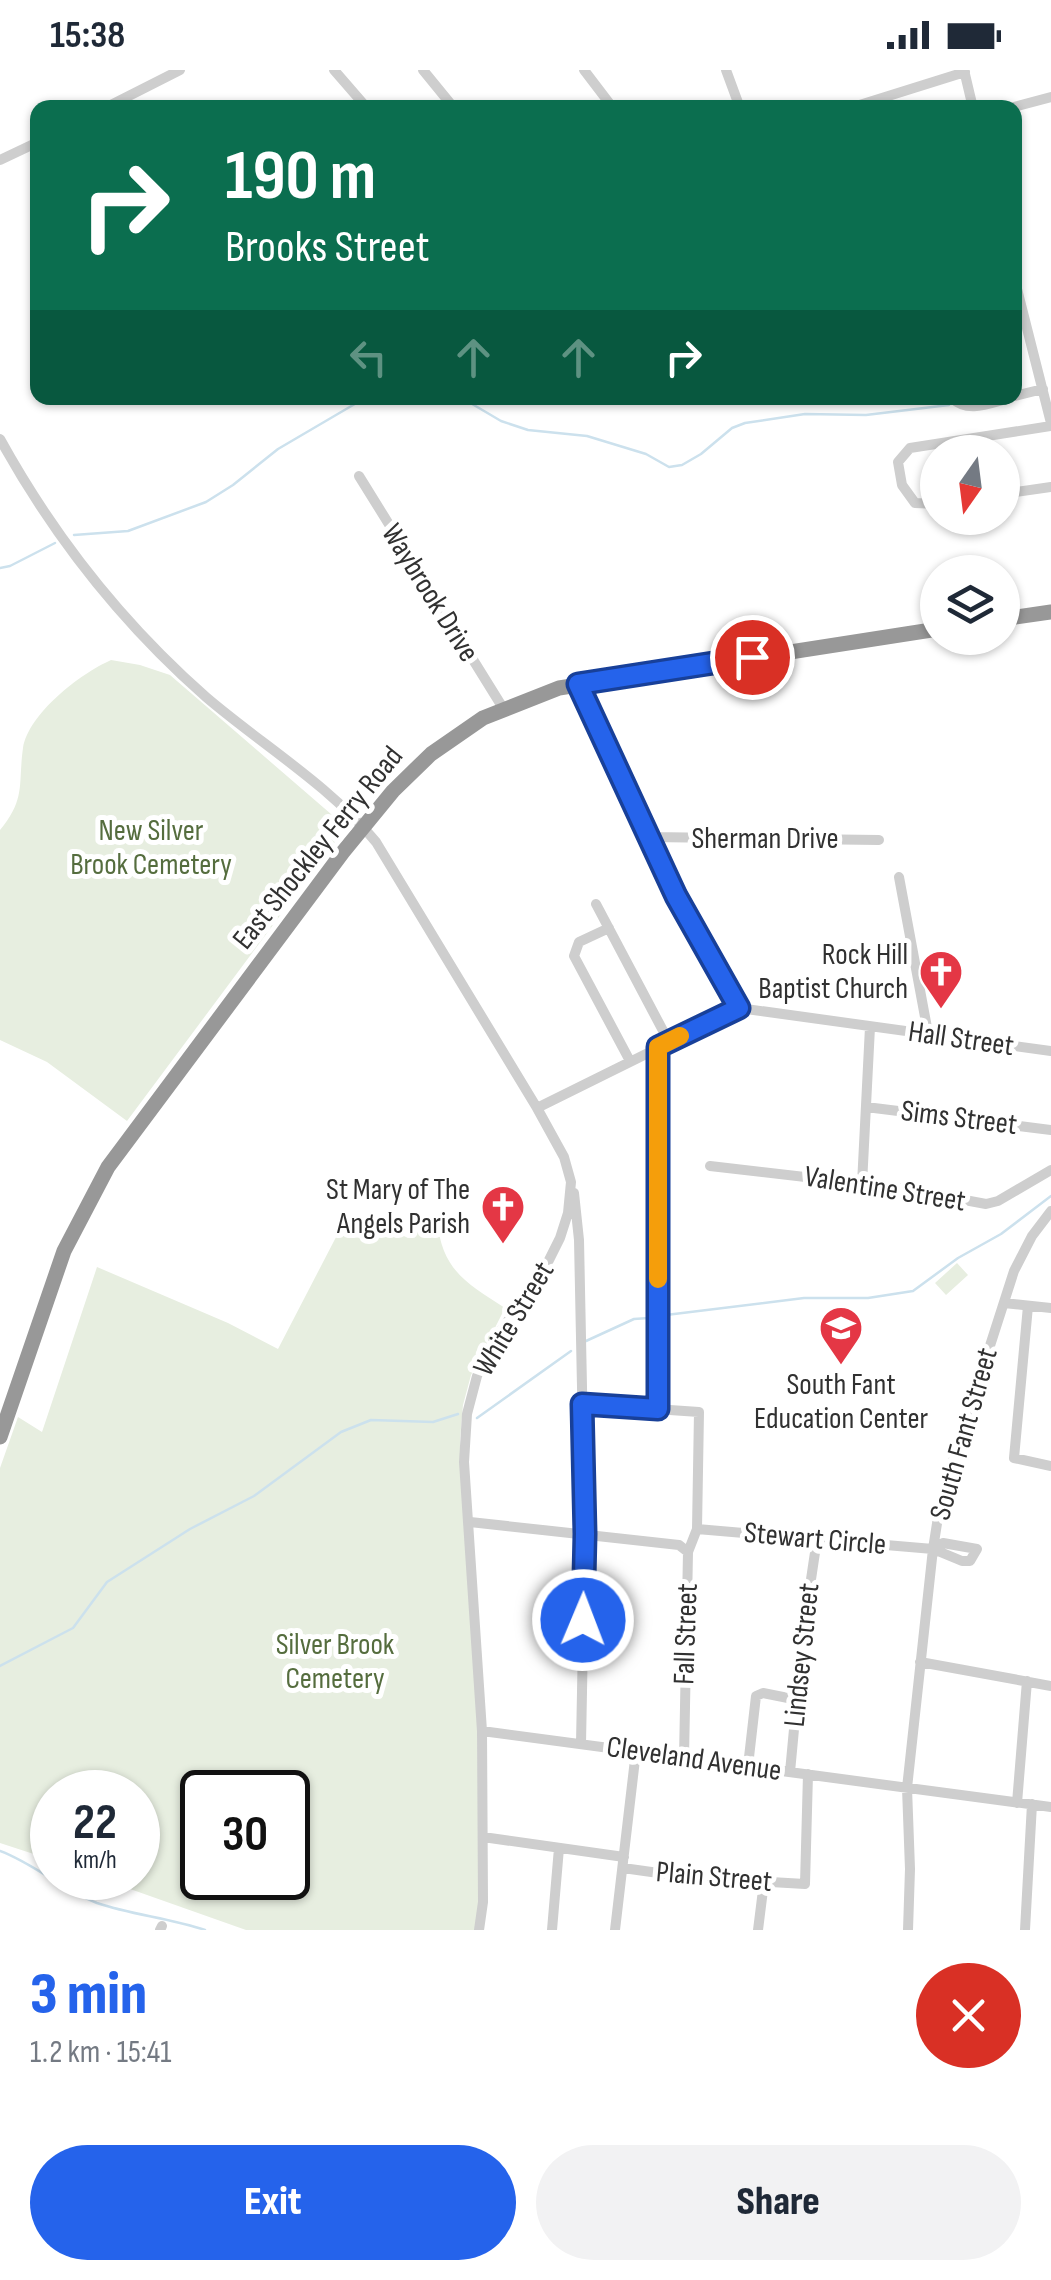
<!DOCTYPE html>
<meta charset="utf-8">
<style>
:root{--surface:#fff;--page:#f2f2f3;--text:#1f2937;--muted:#747a83;--accent:#2563eb}
body{margin:0;font-family:"Sofia Sans Condensed",sans-serif;background:var(--page);color:var(--text);height:100vh;display:flex;flex-direction:column;font-size:38px;white-space:nowrap}
*{box-sizing:border-box;margin:0}
p{font-size:32px;color:var(--muted)}
.icon{flex:none;width:55px;height:55px;fill:none;stroke:currentColor;stroke-width:2;stroke-linecap:round;stroke-linejoin:round}
.map{position:relative;height:1860px;overflow:hidden}
.details{display:flex;flex-direction:column;background:var(--surface);flex:1}
.details>*{flex:none}
.top-card{position:absolute;left:30px;top:30px;width:992px;height:305px;border-radius:20px;box-shadow:0 2px 8px #0004;background:#0b6e4f;color:#fff;overflow:hidden}
.needle{width:65px;rotate:194deg}
.tools{position:absolute;left:920px;top:365px;display:grid;gap:20px}
.tools a{display:grid;place-items:center;width:100px;height:100px;border-radius:50%;background:var(--surface);box-shadow:0 2px 8px #0004;font-size:50px}
.speed{position:absolute;left:30px;top:1700px;display:flex;gap:20px;font-size:50px;font-weight:700;text-align:center}
.speed>*{display:grid;place-content:center;width:130px;height:130px;border-radius:50%;background:var(--surface);box-shadow:0 2px 8px #0004;line-height:1}
.speed small{font-size:25px;font-weight:400}
.speed .limit{border:5px solid #111;border-radius:15px;background:#fff;color:#111}
.pin{position:absolute;display:grid;place-items:center;width:85px;height:85px;color:#fff;margin:-42px;border:5px solid #fff;border-radius:50%;box-shadow:0 2px 10px #0007}
.me{position:absolute;width:110px;margin:-55px;rotate:1deg;stroke-linejoin:round;filter:drop-shadow(0 0 8px #0008)}
.turn{display:flex;align-items:center;gap:35px;height:210px;padding:0 30px;font-size:45px}
.turn .icon{width:130px;height:130px;stroke-width:2.5}
.turn b{display:block;font-size:70px;line-height:85px}
.lanes{display:flex;align-items:center;height:95px;padding:0 30px;background:#0003;justify-content:center;gap:50px;direction:ltr}
.lanes .off{opacity:.35}
.round{display:grid;place-items:center;flex:none;width:105px;height:105px;border-radius:52px;background:var(--page)}
.summary{display:flex;align-items:center;justify-content:space-between;height:170px;padding:0 30px}
h1{font-size:60px;font-weight:800;line-height:75px;color:var(--accent)}
.cta{display:flex;gap:20px;margin-top:auto;padding:20px 30px}
.cta a{flex:1;height:115px;border-radius:60px;background:var(--accent);color:#fff;font-size:40px;font-weight:800;line-height:115px;text-align:center}
.cta a+a{background:var(--page);color:var(--text)}
.status{display:flex;justify-content:space-between;align-items:center;height:70px;padding:0 50px;background:var(--surface);direction:ltr}
.status svg{height:28px;fill:currentColor}
.map>svg:first-child{display:block}
.green{fill:#e7eee0;fill-rule:evenodd}
.lines{fill:none;stroke-linecap:round;stroke-linejoin:round}
.stream{stroke:#cce1ed;stroke-width:2.5}
.minor{stroke:#cecece;stroke-width:10}
.highway{stroke:#989898;stroke-width:15}
.route-casing{stroke:#184099;stroke-width:25}
.route{stroke:#2563eb;stroke-width:18}
.slow{stroke:#f59e0b;stroke-width:18}
.labels{text-anchor:middle;dominant-baseline:central;stroke-width:10;stroke-linejoin:round;paint-order:stroke}
.street-label{font-size:30px;fill:#313131;stroke:#fff}
.park-label{font-size:30px;fill:#556d3e;stroke:#fff}
.poi-label{font-size:30px;fill:#313131;stroke:#fff;text-anchor:end}
</style>
<div class="status"><b>15:38</b><svg viewBox="0 0 49 12"><path d="M0 12V9h3v3zM5 12V6h3v6zM10 12V3h3v9zM15 12V0h3v12zM26 1h20v11H26zM47 4h2v5h-2z"/></svg></div>
<div class="map">
<svg width="1051" height="1860" viewBox="0 0 1051 1860">
<rect width="100%" height="100%" fill="#fff"/>
<path class="green" d="M 111,590 L 140,595 L 170,605 L 346,757 L 127,1051 L 47,992 L 0,970 L 0,760 C 26,729 18,714 23,678 C 29,643 80,604 111,590 Z
M 348,1144 L 375,1152 L 408,1168 L 437,1150 C 442,1200 466,1213 505,1238 L 471,1305 L 463,1335 L 460,1370 L 476,1571 L 480,1830 L 476,1860 L 246,1860 L 99,1808 L 138,1808 L 138,1722 L 52,1722 L 52,1790 L 0,1773 L 0,1398 L 18,1347 L 42,1362 L 97,1197 L 228,1253 L 278,1279 ZM 202,1722 L 288,1722 L 288,1808 L 202,1808 Z
M 957,1193 L 968,1205 L 946,1225 L 935,1213 Z"/>
<g class="lines">
<path class="stream" d="M 462,328 L 501,351 L 528,360 L 587,366 L 646,384 L 669,397 L 682,395 L 701,384 L 732,358 L 745,353 L 805,344 L 866,345 L 949,335
M 74,465 L 128,461 L 206,432 L 233,415 L 278,379 L 365,328
M 0,498 L 10,496 L 55,473
M 666,1245 L 804,1228 L 868,1228 L 913,1221 L 958,1188 L 1001,1164 L 1051,1126
M 586,1271 L 634,1249 L 649,1248
M 477,1348 L 571,1281
M 0,1596 L 73,1558 L 107,1512 L 190,1459 L 254,1426 L 341,1362 L 371,1350 L 433,1352 L 458,1344
M 0,1781 C 35,1794 62,1820 97,1833 C 132,1845 170,1848 205,1860"/>
<path class="minor" d="M 334,0 L 367,38
M 423,0 L 454,38
M 584,0 L 613,38
M 726,0 L 740,38
M 964,0 L 973,38
M 105,38 L 180,0
M 850,38 L 965,2
M 1010,38 L 1051,27
M 0,90 L 38,72
M 1015,211 L 1051,353
M 1015,326 L 1043,319
M 952,328 C 968,344 990,333 1010,328
M 0,369 C 53,465 123,554 206,627 C 262,675 328,714 376,772 L 537,1038 L 564,1087 L 571,1112 L 568,1143 L 560,1168 L 546,1196 L 491,1275 L 477,1306 L 467,1344 L 464,1392 L 482,1661 L 483,1832 L 479,1860
M 359,406 L 503,638
M 1002,424 L 1051,417
M 938,434 L 915,433 L 902,415 L 898,392 L 910,378 L 1051,356
M 578,614 C 628,724 679,833 739,938
M 650,767 L 879,770
M 899,807 L 928,963
M 596,834 L 669,972
M 609,858 L 579,872 L 574,886 L 630,991
M 659,977 L 659,1339
M 866,1037 L 1051,1060
M 537,1038 L 739,938 L 1051,981
M 710,1096 L 900,1118 L 986,1134 L 998,1131 L 1051,1100
M 862,1114 L 870,957
M 574,1123 L 579,1170 L 585,1464 L 581,1674
M 1004,1233 L 1051,1238
M 1028,1236 L 1014,1388 L 1051,1396
M 582,1334 L 699,1342 L 697,1459 L 688,1482
M 470,1452 L 679,1475 L 688,1482 L 684,1688
M 697,1459 L 933,1479 L 962,1491 L 970,1491 L 977,1479 L 943,1473 L 933,1479
M 920,1592 L 1051,1616
M 482,1661 L 1051,1737
M 748,1696 L 756,1626 L 763,1623 L 798,1630
M 790,1702 L 803,1563 L 817,1469
M 1017,1733 L 1027,1611
M 483,1767 L 624,1787
M 623,1798 L 687,1807 L 805,1814 L 808,1704
M 160,1860 L 162,1856
M 552,1860 L 559,1778
M 615,1860 L 636,1681
M 758,1860 L 764,1812
M 908,1860 L 910,1799 L 907,1718 L 933,1479 L 941,1428 L 1014,1201 L 1032,1166 L 1051,1141
M 1025,1860 L 1032,1734"/>
<path class="highway" d="M 1002,549 L 1051,542
M 0,1367 L 64,1181 L 108,1097 L 343,782 L 393,721 L 431,684 L 483,648 L 559,618 L 938,559"/>
</g>
<g class="lines">
<defs>
<path id="route" d="M 583,1550 L 585,1464 L 582,1334 L 658,1339 L 658,977 L 739,938 L 676,826 L 578,614 L 752,587"/>
</defs>
<use href="#route" class="route-casing"/>
<use href="#route" class="route"/>
<path class="slow" d="M 658,1209 L 658,977 L 680,966"/>
</g>
<defs>
<symbol id="church-pin" viewBox="-11 -11 22 30"><path d="M0 17L-7.5 6A9.5 9.5 0 1 1 7.5 6Z" fill="#e43745" stroke="#fff"/><path d="M-1.2-6h2.4v3.5h3.3v2.4h-3.3V6h-2.4V-.1h-3.3v-2.4h3.3Z" fill="#fff"/></symbol>
<symbol id="school-pin" viewBox="-11 -11 22 30"><path d="M0 17L-7.5 6A9.5 9.5 0 1 1 7.5 6Z" fill="#e43745" stroke="#fff"/><path d="M0-5L7-2L0 1L-7-2ZM-4 1L0 2.5L4 1V4Q0 6-4 4Z" fill="#fff"/></symbol>
</defs>
<g fill-rule="evenodd">
<use href="#church-pin" x="916" y="877" width="50" height="68"/>
<use href="#church-pin" x="478" y="1112" width="50" height="68"/>
<use href="#school-pin" x="816" y="1233" width="50" height="68"/>
</g>
<g class="labels">
<g class="street-label">
<text transform="translate(430 523) rotate(58)">Waybrook Drive</text>
<text x="765" y="769">Sherman Drive</text>
<text transform="translate(318 778) rotate(-51)">East Shockley Ferry Road</text>
<text transform="translate(961 969) rotate(8)">Hall Street</text>
<text transform="translate(959 1048) rotate(7)">Sims Street</text>
<text transform="translate(885 1119) rotate(9)">Valentine Street</text>
<text transform="translate(514 1249) rotate(-59)">White Street</text>
<text transform="translate(964 1364) rotate(-74)">South Fant Street</text>
<text transform="translate(815 1469) rotate(5)">Stewart Circle</text>
<text transform="translate(686 1564) rotate(-88)">Fall Street</text>
<text transform="translate(802 1585) rotate(-84)">Lindsey Street</text>
<text transform="translate(694 1689) rotate(8)">Cleveland Avenue</text>
<text transform="translate(714 1807) rotate(5)">Plain Street</text>
</g>
<g class="park-label">
<text x="151" y="761">New Silver<tspan x="151" dy="34">Brook Cemetery</tspan></text>
<text x="335" y="1575">Silver Brook<tspan x="335" dy="34">Cemetery</tspan></text>
</g>
<g class="poi-label">
<text x="908" y="885">Rock Hill<tspan x="908" dy="34">Baptist Church</tspan></text>
<text x="470" y="1120">St Mary of The<tspan x="470" dy="34">Angels Parish</tspan></text>
<text x="841" y="1315" text-anchor="middle">South Fant<tspan x="841" dy="34">Education Center</tspan></text>
</g>
</g>
</svg>
<div class="tools">
<a><svg class="needle" viewBox="-14 -14 28 28"><path d="M0-13l5 13h-10z" fill="#e53935"/><path d="M0 13l5-13h-10z" fill="#747a83"/></svg></a>
<a><svg class="icon" aria-label="layers" viewBox="0 0 24 24"><path d="M12 4l9 5-9 5-9-5zM3 14l9 5 9-5"/></svg></a>
</div>
<div class="speed"><div>22<small>km/h</small></div><div class="limit">30</div></div>
<div class="pin" style="left:752px;top:587px;background:#d93025"><svg class="icon" aria-label="arrive" viewBox="0 0 24 24"><path d="M6 21V4h12l-3 4 3 4H6"/></svg></div>
<svg class="me" style="left:583px;top:1550px" viewBox="-20 -20 40 40"><circle r="17" fill="#2563eb" stroke="#fff" stroke-width="3"/><path d="M0-11L8 9 0 5-8 9z" fill="#fff"/></svg>
<div class="top-card">
<div class="turn"><svg class="icon" aria-label="right" viewBox="0 0 24 24"><path d="M7 20v-9h11M14 6l5 5-5 5"/></svg><div><b>190 m</b>Brooks Street</div></div>
<div class="lanes"><svg class="icon off" aria-label="left" viewBox="0 0 24 24"><path d="M17 20v-9H6M10 6l-5 5 5 5"/></svg><svg class="icon off" aria-label="ahead" viewBox="0 0 24 24"><path d="M12 20V5M6 11l6-6 6 6"/></svg><svg class="icon off" aria-label="ahead" viewBox="0 0 24 24"><path d="M12 20V5M6 11l6-6 6 6"/></svg><svg class="icon" aria-label="right" viewBox="0 0 24 24"><path d="M7 20v-9h11M14 6l5 5-5 5"/></svg></div>
</div>
</div>
<section class="details">
<div class="summary"><div><h1>3 min</h1><p>1.2 km · 15:41</p></div><a class="round" style="background:#d93025;color:#fff"><svg class="icon" aria-label="close" viewBox="0 0 24 24"><path d="M6 6l12 12M18 6L6 18"/></svg></a></div>
<div class="cta"><a>Exit</a><a>Share</a></div>
</section>
